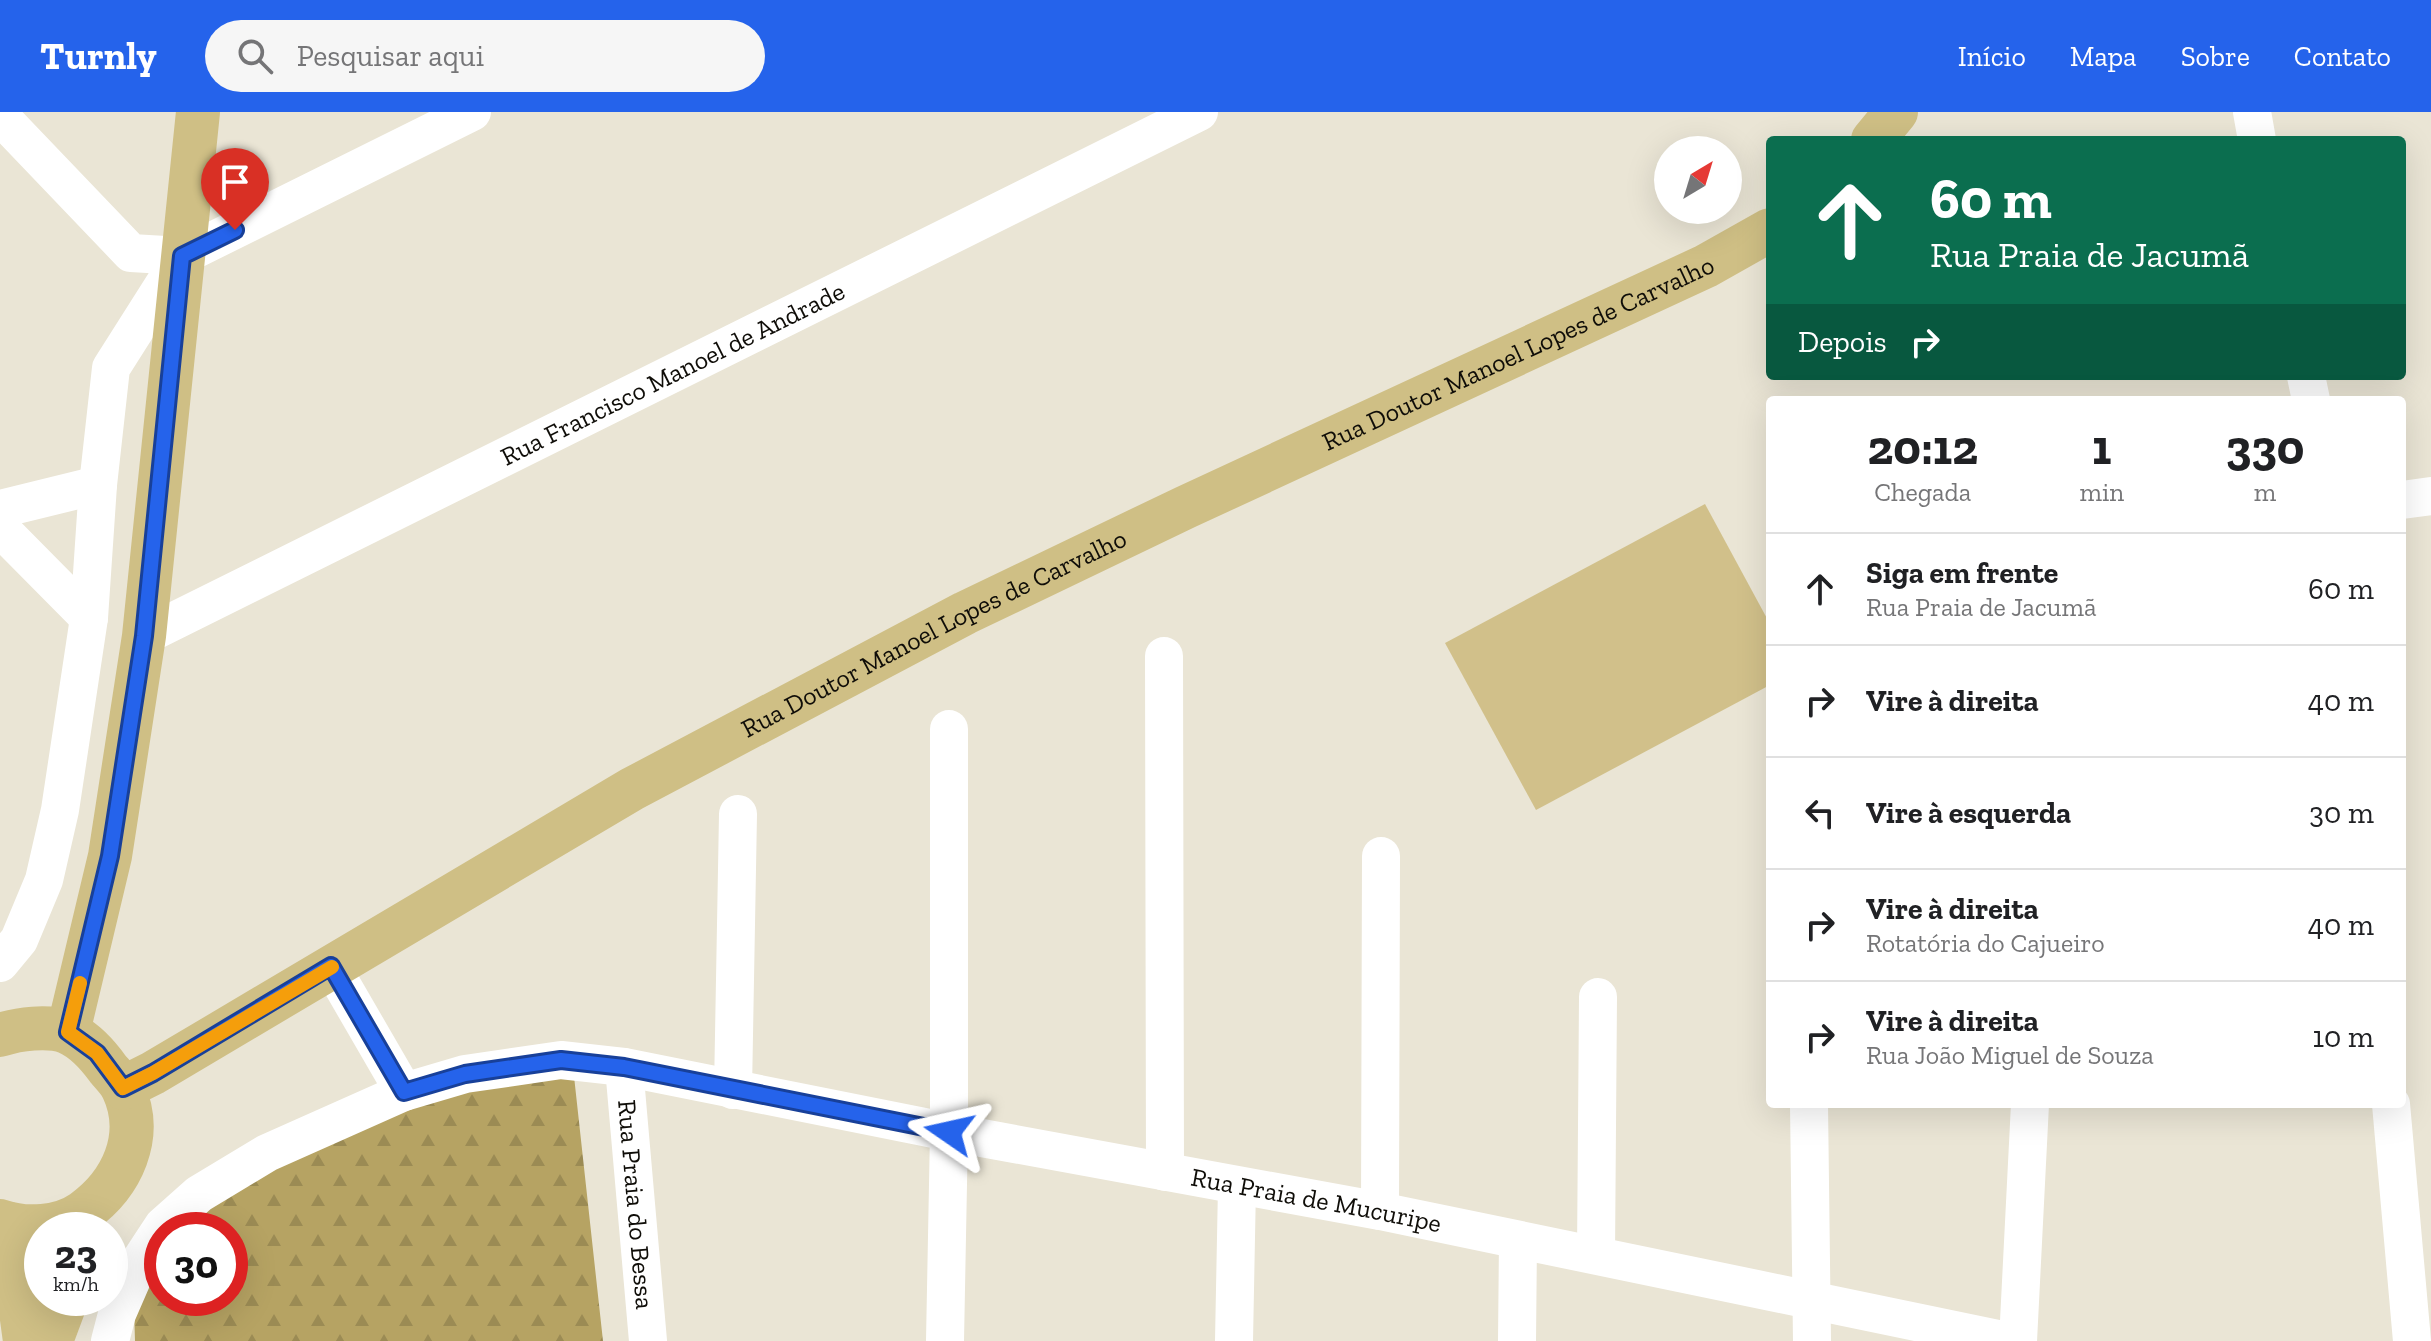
<!DOCTYPE html>
<html lang="pt">
<meta charset="utf-8">
<style>
:root{--surface:#fff;--page:#f6f6f6;--text:#202124;--muted:#757577;--line:#e0e0e0;--accent:#2563eb}
body{margin:0;font-family:"Zilla Slab",serif;background:var(--page);color:var(--text);height:100vh;display:flex;flex-direction:column;font-size:30px;white-space:nowrap}
*{box-sizing:border-box;margin:0}
p{font-size:26px;color:var(--muted)}
.icon{flex:none;width:44px;height:44px;fill:none;stroke:currentColor;stroke-width:2;stroke-linecap:round;stroke-linejoin:round}
.map{position:relative;flex:1;overflow:hidden}
.sheet{position:absolute;left:1766px;top:284px;width:640px;height:712px;display:flex;flex-direction:column;background:var(--surface);border-radius:8px;box-shadow:0 8px 32px #0002}
.sheet>*{flex:none}
.top-card{position:absolute;left:1766px;top:24px;width:640px;height:244px;border-radius:8px;box-shadow:0 8px 32px #0002;background:#0b6e4f;color:#fff;overflow:hidden}
.needle{width:52px;rotate:38deg}
.tools{position:absolute;left:1654px;top:24px;display:grid;gap:16px}
.tools a{display:grid;place-items:center;width:88px;height:88px;border-radius:50%;background:var(--surface);box-shadow:0 8px 32px #0002;font-size:40px}
.speed{position:absolute;left:24px;top:1100px;display:flex;gap:16px;font-size:40px;font-weight:700;text-align:center}
.speed>*{display:grid;place-content:center;width:104px;height:104px;border-radius:50%;background:var(--surface);box-shadow:0 8px 32px #0002;line-height:1}
.speed small{font-size:20px;font-weight:400}
.speed .limit{border:12px solid #d22;background:#fff;color:#111}
.pin{position:absolute;display:grid;place-items:center;width:68px;height:68px;color:#fff;margin:-82px -34px;border-radius:50% 50% 50% 0;rotate:-45deg;box-shadow:0 0 8px #0007}
.pin .icon{rotate:45deg}
.me{position:absolute;width:88px;margin:-44px;rotate:281deg;stroke-linejoin:round;filter:drop-shadow(0 0 6px #0008)}
.turn{display:flex;align-items:center;gap:28px;height:168px;padding:0 32px;font-size:36px}
.turn .icon{width:104px;height:104px;stroke-width:2.5}
.turn b{display:block;font-size:56px;line-height:68px}
.then{display:flex;align-items:center;height:76px;padding:0 32px;background:#0003;gap:16px;font-size:30px}
.eta{display:flex;justify-content:space-evenly;align-items:center;height:136px;text-align:center}
.eta b{font-size:48px;font-weight:700;line-height:56px}
ul{padding:0;list-style:none}
li{display:flex;align-items:center;gap:24px;height:112px;padding:0 32px;border-top:2px solid var(--line)}
li div{flex:1}
li b{display:block;font-size:30px}
li em{font-style:normal}
header{display:flex;align-items:center;gap:48px;box-sizing:border-box;height:112px;padding:0 40px;background:var(--accent);color:#fff}
header strong{font-size:38px}
nav{display:flex;gap:44px;margin-inline-start:auto;font-size:28px}
.search{width:560px;height:72px;background:var(--page);display:flex;align-items:center;gap:20px;box-sizing:border-box;padding:0 28px;border-radius:44px;color:var(--muted);font-size:30px}
.map>svg:first-child{display:block}
.grass{fill:#d1c08a}
.forest{fill:url(#forest-firs);fill-rule:evenodd}
.lines{fill:none;stroke-linecap:round;stroke-linejoin:round}
.minor{stroke:#fff;stroke-width:38}
.major{stroke:#cfbf85;stroke-width:44}
.route-casing{stroke:#184099;stroke-width:20}
.route{stroke:#2563eb;stroke-width:14}
.slow{stroke:#f59e0b;stroke-width:14}
.labels{text-anchor:middle;dominant-baseline:central;stroke-width:8;stroke-linejoin:round;paint-order:stroke}
.street-label{font-size:26px;fill:#0f0d08;stroke:#eae5d5}
</style>
<header>
<strong>Turnly</strong>
<div class="search"><svg class="icon" aria-label="search" viewBox="0 0 24 24"><circle cx="10" cy="10" r="6"/><path d="M15 15l6 6"/></svg>Pesquisar aqui</div>
<nav><a>Início</a><a>Mapa</a><a>Sobre</a><a>Contato</a></nav>
</header>
<div class="map">
<svg width="2431" height="1229" viewBox="0 0 2431 1229">
<defs>
<pattern id="forest-firs" width="22" height="20" patternUnits="userSpaceOnUse" patternTransform="scale(2)"><rect width="22" height="20" fill="#b6a363"/><path d="M5 1l3.5 6h-7zM16 11l3.5 6h-7z" fill="#9b8b54"/></pattern>
</defs>
<rect width="100%" height="100%" fill="#eae5d5"/>
<path class="grass" d="M 1705,392 L 1770,512 L 1770,573 L 1536,698 L 1445,531 Z"/>
<path class="forest" d="M 573,955 L 603,1229 L 135,1229 L 132,1131 L 373,980 ZM 162,1118 L 230,1118 L 230,1186 L 162,1186 Z"/>
<g class="lines">
<g class="minor">
<path d="M 2252,0 L 2257,28"/>
<path d="M 0,4 L 131,141 L 182,144 L 472,0"/>
<path d="M 2306,264 L 2311,288"/>
<path d="M 2402,388 L 2431,384"/>
<path d="M 0,397 L 98,373"/>
<path d="M 0,416 L 89,506"/>
<path id="s1" d="M 144,524 L 1199,0"/>
<path d="M 1164,544 L 1165,1060"/>
<path d="M 0,851 L 19,828 L 44,768 L 60,698 L 89,506 L 98,373 L 111,256 L 182,144"/>
<path d="M 331,854 L 404,980"/>
<path id="s2" d="M 624,955 L 648,1229"/>
<path d="M 733,978 L 738,702"/>
<path d="M 1809,992 L 1812,1229"/>
<path d="M 2391,992 L 2412,1229"/>
<path d="M 1380,1099 L 1381,744"/>
<path d="M 1596,1143 L 1598,885"/>
<path id="s3" d="M 110,1229 L 117,1202 L 140,1149 L 163,1114 L 199,1082 L 267,1041 L 404,980 L 465,962 L 561,948 L 624,955 L 949,1020 L 1380,1099 L 2008,1229"/>
<path d="M 945,1229 L 949,1020 L 949,617"/>
<path d="M 1234,1229 L 1237,1074"/>
<path d="M 1517,1229 L 1518,1128"/>
<path d="M 2018,1229 L 2030,992"/>
</g>
<g class="major">
<path d="M 1873,28 L 1896,0"/>
<path d="M 68,920 L 110,744 L 144,524 L 198,0"/>
<path d="M 0,923 C 18,917 48,913 67,920 C 83,927 98,943 108,957 C 113,963 120,970 123,977 C 145,1024 122,1072 83,1100 C 60,1116 26,1118 0,1109"/>
<path id="s4" d="M 123,976 L 153,961 L 632,677 L 965,501 L 1186,395 L 1706,154 L 1770,118"/>
<path d="M 9,1112 L 25,1229"/>
<path d="M 51,1229 L 67,1186"/>
</g>
</g>
<g class="lines">
<defs>
<path id="route" d="M 235,118 L 182,144 L 144,524 L 110,744 L 68,920 L 97,941 L 123,976 L 153,961 L 331,854 L 404,980 L 465,962 L 561,948 L 624,955 L 949,1020"/>
</defs>
<use href="#route" class="route-casing"/>
<use href="#route" class="route"/>
<path class="slow" d="M 80,871 L 68,920 L 97,941 L 123,976 L 153,961 L 332,855"/>
</g>
<g class="labels">
<g class="street-label">
<text stroke="none"><textPath href="#s4" startOffset="1578">Rua Doutor Manoel Lopes de Carvalho</textPath></text>
<text stroke="none"><textPath href="#s1" startOffset="590">Rua Francisco Manoel de Andrade</textPath></text>
<text stroke="none"><textPath href="#s4" startOffset="930">Rua Doutor Manoel Lopes de Carvalho</textPath></text>
<text stroke="none"><textPath href="#s3" startOffset="1334">Rua Praia de Mucuripe</textPath></text>
<text stroke="none"><textPath href="#s2" startOffset="138">Rua Praia do Bessa</textPath></text>
</g>
</g>
</svg>
<div class="tools">
<a><svg class="needle" viewBox="-14 -14 28 28"><path d="M0-13l5 13h-10z" fill="#e53935"/><path d="M0 13l5-13h-10z" fill="#757577"/></svg></a>
</div>
<div class="speed"><div>23<small>km/h</small></div><div class="limit">30</div></div>
<div class="pin" style="left:235px;top:118px;background:#d93025"><svg class="icon" aria-label="arrive" viewBox="0 0 24 24"><path d="M6 21V4h12l-3 4 3 4H6"/></svg></div>
<svg class="me" style="left:949px;top:1020px" viewBox="-20 -20 40 40"><path d="M0-17L14 15 0 8-14 15z" fill="#2563eb" stroke="#fff" stroke-width="4"/></svg>
<div class="top-card">
<div class="turn"><svg class="icon" aria-label="ahead" viewBox="0 0 24 24"><path d="M12 20V5M6 11l6-6 6 6"/></svg><div><b>60 m</b>Rua Praia de Jacumã</div></div>
<div class="then">Depois<svg class="icon" aria-label="right" viewBox="0 0 24 24"><path d="M7 20v-9h11M14 6l5 5-5 5"/></svg></div>
</div>
<section class="sheet">
<div class="eta">
<div><b>20:12</b><p>Chegada</p></div>
<div><b>1</b><p>min</p></div>
<div><b>330</b><p>m</p></div>
</div>
<ul>
<li><svg class="icon" aria-label="ahead" viewBox="0 0 24 24"><path d="M12 20V5M6 11l6-6 6 6"/></svg><div><b>Siga em frente</b><p>Rua Praia de Jacumã</p></div><em>60 m</em></li>
<li><svg class="icon" aria-label="right" viewBox="0 0 24 24"><path d="M7 20v-9h11M14 6l5 5-5 5"/></svg><div><b>Vire à direita</b></div><em>40 m</em></li>
<li><svg class="icon" aria-label="left" viewBox="0 0 24 24"><path d="M17 20v-9H6M10 6l-5 5 5 5"/></svg><div><b>Vire à esquerda</b></div><em>30 m</em></li>
<li><svg class="icon" aria-label="right" viewBox="0 0 24 24"><path d="M7 20v-9h11M14 6l5 5-5 5"/></svg><div><b>Vire à direita</b><p>Rotatória do Cajueiro</p></div><em>40 m</em></li>
<li><svg class="icon" aria-label="right" viewBox="0 0 24 24"><path d="M7 20v-9h11M14 6l5 5-5 5"/></svg><div><b>Vire à direita</b><p>Rua João Miguel de Souza</p></div><em>10 m</em></li>
</ul>
</section>
</div>
